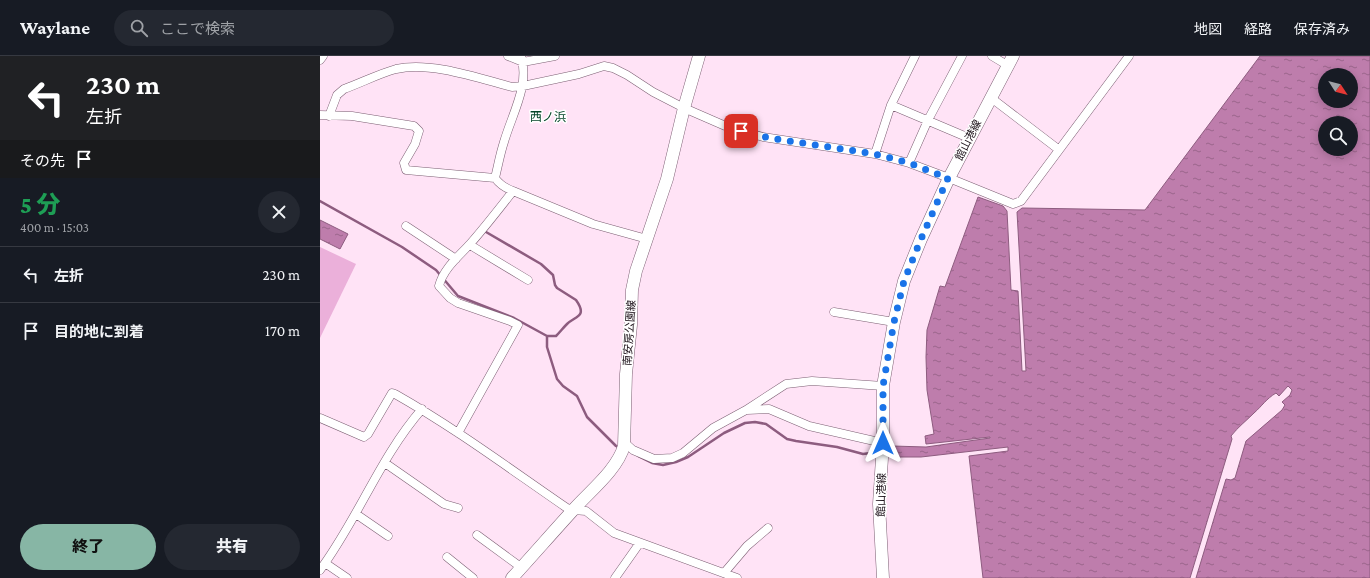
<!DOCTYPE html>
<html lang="ja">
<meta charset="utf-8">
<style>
:root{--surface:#171b24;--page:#242831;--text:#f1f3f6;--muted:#9ea1a6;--line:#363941;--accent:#87b6a5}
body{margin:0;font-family:"Crimson Pro","Noto Sans JP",serif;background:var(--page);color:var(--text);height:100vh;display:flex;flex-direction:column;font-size:15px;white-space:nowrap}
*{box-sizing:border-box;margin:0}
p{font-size:13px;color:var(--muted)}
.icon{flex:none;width:22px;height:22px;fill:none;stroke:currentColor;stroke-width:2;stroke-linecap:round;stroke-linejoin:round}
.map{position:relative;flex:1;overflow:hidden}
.details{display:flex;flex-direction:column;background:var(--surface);width:320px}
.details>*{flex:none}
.guide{background:#202124;color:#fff;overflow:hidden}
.needle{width:26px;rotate:126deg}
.fabs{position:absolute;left:998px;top:12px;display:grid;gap:8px}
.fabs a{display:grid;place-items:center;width:40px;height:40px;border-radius:50%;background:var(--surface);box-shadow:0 2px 10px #0003;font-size:20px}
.pin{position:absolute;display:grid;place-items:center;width:34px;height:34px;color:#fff;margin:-17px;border-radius:8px;box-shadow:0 2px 6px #0006}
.me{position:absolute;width:44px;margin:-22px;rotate:0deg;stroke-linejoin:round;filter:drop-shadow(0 0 3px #0008)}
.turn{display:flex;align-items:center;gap:14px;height:84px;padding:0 20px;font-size:18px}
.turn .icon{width:52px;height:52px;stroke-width:2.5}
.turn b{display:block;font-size:28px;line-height:34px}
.then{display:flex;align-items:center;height:38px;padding:0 20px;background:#0003;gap:8px;font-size:15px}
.round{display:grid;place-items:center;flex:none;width:42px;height:42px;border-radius:21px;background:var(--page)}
.summary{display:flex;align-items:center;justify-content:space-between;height:68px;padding:0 20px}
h1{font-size:24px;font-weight:800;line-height:30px;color:#1e9e55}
.cta{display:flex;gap:8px;margin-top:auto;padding:8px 20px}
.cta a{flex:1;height:46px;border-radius:24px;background:var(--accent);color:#111;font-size:16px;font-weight:800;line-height:46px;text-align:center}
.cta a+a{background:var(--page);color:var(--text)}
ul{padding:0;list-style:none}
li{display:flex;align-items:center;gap:12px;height:56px;padding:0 20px;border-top:1px solid var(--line)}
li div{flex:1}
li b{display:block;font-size:15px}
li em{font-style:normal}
header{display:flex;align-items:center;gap:24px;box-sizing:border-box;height:56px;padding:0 20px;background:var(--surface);border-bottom:1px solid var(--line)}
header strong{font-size:19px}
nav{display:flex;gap:22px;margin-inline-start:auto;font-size:14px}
.search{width:280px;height:36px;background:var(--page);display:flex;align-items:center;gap:10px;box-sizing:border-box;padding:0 14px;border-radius:22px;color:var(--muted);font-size:15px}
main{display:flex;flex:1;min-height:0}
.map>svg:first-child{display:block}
.pitch{fill:#ebb0da}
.water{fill:url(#water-ripples);stroke:#8d5c7f;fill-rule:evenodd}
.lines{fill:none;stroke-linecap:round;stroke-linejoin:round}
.stream{stroke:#8d5c7f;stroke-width:2.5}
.minor-casing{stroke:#7c5f73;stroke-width:9}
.secondary-casing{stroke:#7c5f73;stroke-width:13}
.minor{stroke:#fff;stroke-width:8}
.secondary{stroke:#fff;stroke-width:12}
.route{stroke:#1a73e8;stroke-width:7;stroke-dasharray:0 12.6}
.labels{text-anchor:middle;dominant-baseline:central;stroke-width:3;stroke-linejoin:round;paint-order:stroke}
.street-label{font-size:11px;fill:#1a0f17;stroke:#fff}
.neighbourhood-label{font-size:12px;fill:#044629;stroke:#fff}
</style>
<header>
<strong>Waylane</strong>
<div class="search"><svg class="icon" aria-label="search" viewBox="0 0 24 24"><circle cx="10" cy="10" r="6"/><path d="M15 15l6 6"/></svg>ここで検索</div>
<nav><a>地図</a><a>経路</a><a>保存済み</a></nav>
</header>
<main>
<section class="details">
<div class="guide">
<div class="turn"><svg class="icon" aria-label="left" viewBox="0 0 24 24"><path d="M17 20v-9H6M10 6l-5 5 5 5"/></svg><div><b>230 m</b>左折</div></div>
<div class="then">その先<svg class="icon" aria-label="arrive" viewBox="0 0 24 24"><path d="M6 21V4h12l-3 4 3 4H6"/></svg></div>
</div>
<div class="summary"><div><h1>5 分</h1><p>400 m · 15:03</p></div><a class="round"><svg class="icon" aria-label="close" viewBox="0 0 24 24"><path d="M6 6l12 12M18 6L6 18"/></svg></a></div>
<ul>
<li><svg class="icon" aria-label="left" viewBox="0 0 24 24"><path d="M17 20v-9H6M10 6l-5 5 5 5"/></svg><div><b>左折</b></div><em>230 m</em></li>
<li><svg class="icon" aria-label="arrive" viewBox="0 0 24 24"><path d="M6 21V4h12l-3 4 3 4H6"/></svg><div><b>目的地に到着</b></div><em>170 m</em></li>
</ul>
<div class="cta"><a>終了</a><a>共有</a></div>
</section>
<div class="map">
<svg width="1050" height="522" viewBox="0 0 1050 522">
<defs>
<pattern id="water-ripples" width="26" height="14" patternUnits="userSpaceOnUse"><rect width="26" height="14" fill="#be7dac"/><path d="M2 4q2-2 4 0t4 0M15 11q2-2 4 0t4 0" fill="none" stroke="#9a658b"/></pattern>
</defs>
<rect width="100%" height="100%" fill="#ffe3f6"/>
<path class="pitch" d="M 0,191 L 36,208 L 0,282 Z"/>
<path class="water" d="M 940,0 L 1050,0 L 1050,522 L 876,522 L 906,423 L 911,424 L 915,422 L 926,385 L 962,354 L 965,349 L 962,346 L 970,339 L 972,334 L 968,330 L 959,340 L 956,337 C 946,343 942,350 934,357 C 926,365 918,371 911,380 L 912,383 L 870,522 L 663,522 L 649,400 L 688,395 L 688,391 L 601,401 L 571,401 L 572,390 L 606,391 L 670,382 L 670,381 L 606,388 L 605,380 L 614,378 L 607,334 L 606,301 L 607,274 L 620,230 L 625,231 L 658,141 L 683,150 L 687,155 L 691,234 L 698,235 L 702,315 L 706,315 L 697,156 L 702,152 L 825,154 ZM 1005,19 L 1031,19 L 1031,45 L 1005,45 ZM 1005,67 L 1031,67 L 1031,93 L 1005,93 Z
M 0,164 L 28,178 L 20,193 L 0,183 Z"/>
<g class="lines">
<path class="stream" d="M 0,145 L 82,191 L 116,214 L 138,240 L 194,262 L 227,280 L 227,291 L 237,323 L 243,330 L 257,340 L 267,361 L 296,390 L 300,392
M 166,176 L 221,208 L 233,219 L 235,229 L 237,232 L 256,244 C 268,261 255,260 247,268 C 243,272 240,276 236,280 L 227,280
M 318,400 L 332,407 L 343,409 L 356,406 L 368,401 L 404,377 L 425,367 L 435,366 L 446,368 L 467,383 L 476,385 L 517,391 L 543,398 L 559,396"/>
<defs>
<path id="minor" d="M 188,0 L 203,6 L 235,0
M 201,0 C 210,29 192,58 184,86 C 180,98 178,110 175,122 C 180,129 185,132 193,135 L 273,168 L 327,183
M 672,0 L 687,9
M 0,4 L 3,0
M 670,41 L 738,93
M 571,49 L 649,82
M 0,59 L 32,60 L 94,70 L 99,75 L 95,88 L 84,107 L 86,114 L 175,122
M 9,60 L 17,39 L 24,33 C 41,27 58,18 76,13 C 110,5 158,22 192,31 L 203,30 L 259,18 L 284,10 L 293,12 L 307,19 L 333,36 L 364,52 L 410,72 L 443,81 L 555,98 L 589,107 L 629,122 L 693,148 L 701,145 L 809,0
M 555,98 L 571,49 L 595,0
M 589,107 L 608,64 L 642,0
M 86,170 L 136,203
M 150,189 L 208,224
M 514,256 L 574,266
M 427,354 L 449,353 L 489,370 L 563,387
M 0,362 L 44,381 L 48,378 L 72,337 L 75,338 C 135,372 190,413 247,452 L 253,454 L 266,455 L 294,477 L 417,522
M 138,377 L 198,269 L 190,265 L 138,247 L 130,242 L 119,230 C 123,213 139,200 150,188 C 165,171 179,153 193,135
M 304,386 L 313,394 L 334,403 L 352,402 L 363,397 L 393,372 L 426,354 L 466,328 L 492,325 L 563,330
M 65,407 L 124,448 L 138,452
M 36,458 L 68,480
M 157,479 L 202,512
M 127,501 L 153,522
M 5,507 L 27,522
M 0,514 C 38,463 60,401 102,353
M 404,517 L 427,490 L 448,472
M 295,522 L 319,488"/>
<path id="secondary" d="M 192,522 C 213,499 233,476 254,453 C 270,435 297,414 304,390 L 306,318 L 311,269 L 312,234 L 316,215 L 347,123 L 364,52 L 379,0
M 563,522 L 559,448 L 563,387 L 563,330 L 574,266 L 584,225 L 601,183 L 629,122 L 693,0"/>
</defs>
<use href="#minor" class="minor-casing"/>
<use href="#secondary" class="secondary-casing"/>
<use href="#minor" class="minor"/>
<use href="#secondary" class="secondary"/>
</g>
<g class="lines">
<path class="route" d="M 421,75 L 449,82 L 555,98 L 589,107 L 628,122 L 601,183 L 584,225 L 574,266 L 563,330 L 563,387"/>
</g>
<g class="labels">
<g class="street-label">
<text transform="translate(648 84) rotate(-63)">館山港線</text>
<text transform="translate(309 277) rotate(-86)">南安房公園線</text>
<text transform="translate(561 439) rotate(-89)">館山港線</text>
</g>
<g class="neighbourhood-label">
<text x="228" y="61">西ノ浜</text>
</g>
</g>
</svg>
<div class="fabs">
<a><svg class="needle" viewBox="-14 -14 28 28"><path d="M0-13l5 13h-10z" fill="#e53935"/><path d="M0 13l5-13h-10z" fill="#9ea1a6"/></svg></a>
<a><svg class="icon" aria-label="search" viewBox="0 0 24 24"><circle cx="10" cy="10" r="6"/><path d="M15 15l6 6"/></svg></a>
</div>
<div class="pin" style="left:421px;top:75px;background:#d93025"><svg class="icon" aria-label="arrive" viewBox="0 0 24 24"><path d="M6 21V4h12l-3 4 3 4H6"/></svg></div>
<svg class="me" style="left:563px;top:387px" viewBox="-20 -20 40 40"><path d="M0-17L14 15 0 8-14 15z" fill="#1a73e8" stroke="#fff" stroke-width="4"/></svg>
</div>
</main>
